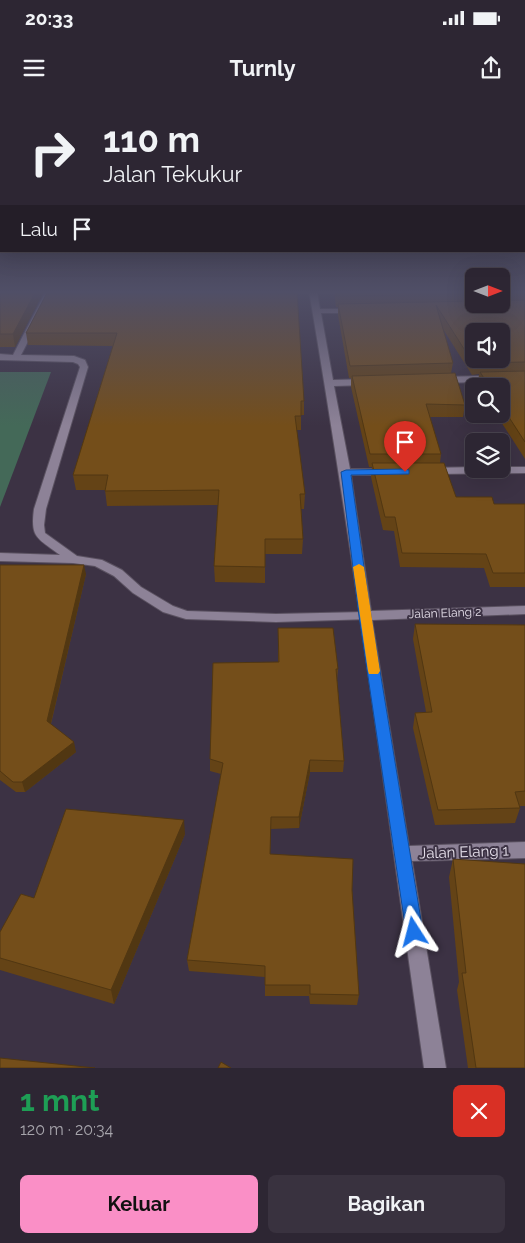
<!DOCTYPE html>
<html lang="id">
<meta charset="utf-8">
<style>
:root{--surface:#2d2633;--page:#39323f;--text:#f1f3f6;--muted:#a7a5ac;--line:#48434e;--accent:#fa8fc6}
body{margin:0;font-family:Raleway,sans-serif;background:var(--page);color:var(--text);height:100vh;display:flex;flex-direction:column;font-size:19px;white-space:nowrap}
*{box-sizing:border-box;margin:0}
p{font-size:16px;color:var(--muted)}
.icon{flex:none;width:28px;height:28px;fill:none;stroke:currentColor;stroke-width:2;stroke-linecap:round;stroke-linejoin:round}
.map{position:relative;height:968px;overflow:hidden}
.drawer{display:flex;flex-direction:column;background:var(--surface);flex:1}
.drawer>*{flex:none}
.banner{position:absolute;left:0px;top:0px;width:525px;height:152px;box-shadow:0 5px 20px #0002,0 0 0 1px var(--line);background:#2d2633;color:var(--text);overflow:hidden}
.needle{width:32px;rotate:90deg}
.buttons{position:absolute;left:465px;top:168px;display:grid;gap:10px}
.buttons a{display:grid;place-items:center;width:45px;height:45px;border-radius:8px;background:var(--surface);box-shadow:0 5px 20px #0002,0 0 0 1px var(--line);font-size:25px}
.pin{position:absolute;display:grid;place-items:center;width:42px;height:42px;color:#fff;margin:-51px -21px;border-radius:50% 50% 50% 0;rotate:-45deg;box-shadow:0 0 5px #0007}
.pin .icon{rotate:45deg}
.me{position:absolute;width:55px;margin:-28px;rotate:351deg;stroke-linejoin:round;filter:drop-shadow(0 0 4px #0008)}
.turn{display:flex;align-items:center;gap:18px;height:105px;padding:0 20px;font-size:22px}
.turn .icon{width:65px;height:65px;stroke-width:2.5}
.turn b{display:block;font-size:35px;line-height:42px}
.then{display:flex;align-items:center;height:48px;padding:0 20px;background:#0003;gap:10px;font-size:19px}
.round{display:grid;place-items:center;flex:none;width:52px;height:52px;border-radius:8px;background:var(--page)}
.summary{display:flex;align-items:center;justify-content:space-between;height:85px;padding:0 20px}
h1{font-size:30px;font-weight:700;line-height:38px;color:#1e9e55}
.button{display:flex;gap:10px;margin-top:auto;padding:10px 20px}
.button a{flex:1;height:58px;border-radius:8px;background:var(--accent);color:#111;font-size:20px;font-weight:700;line-height:58px;text-align:center}
.button a+a{background:var(--page);color:var(--text)}
.status{display:flex;justify-content:space-between;align-items:center;height:35px;padding:0 25px;background:var(--surface);direction:ltr}
.status svg{height:14px;fill:currentColor}
header{display:flex;justify-content:space-between;align-items:center;height:65px;padding:0 20px;background:var(--surface);font-size:22px;font-weight:700}
.map>svg:first-child{display:block}
.green{fill:#446958}
.lines{fill:none;stroke-linecap:round;stroke-linejoin:round}
.lane-casing{stroke:#5a5160;stroke-width:2}
.street-casing{stroke:#5a5160;stroke-width:2}
.lane{fill:#8d8297;fill-rule:evenodd}
.street{fill:#8d8297;fill-rule:evenodd}
.wall{fill:#644316}
.shaded-wall{fill:#513712}
.building{fill:#744e1a;stroke:#513712;fill-rule:evenodd}
.route{fill:#1a73e8;stroke:#114b97}
.slow{fill:#f59e0b}
.labels{text-anchor:middle;dominant-baseline:central;stroke-width:4;stroke-linejoin:round;paint-order:stroke}
.street-label{font-size:12px;fill:#e6e0eb;stroke:#3c3244}
.near-street-label{font-size:15px;fill:#e6e0eb;stroke:#3c3244}
</style>
<div class="status"><b>20:33</b><svg viewBox="0 0 49 12"><path d="M0 12V9h3v3zM5 12V6h3v6zM10 12V3h3v9zM15 12V0h3v12zM26 1h20v11H26zM47 4h2v5h-2z"/></svg></div>
<header><svg class="icon" aria-label="menu" viewBox="0 0 24 24"><path d="M4 6h16M4 12h16M4 18h16"/></svg>Turnly<svg class="icon" aria-label="share" viewBox="0 0 24 24"><path d="M12 15V3M7 8l5-5 5 5M5 13v7h14v-7"/></svg></header>
<div class="map">
<svg width="525" height="968" viewBox="0 0 525 968">
<rect width="100%" height="100%" fill="#3c3244"/>
<path class="green" d="M 0,272 L 51,272 L 0,407 Z"/>
<g class="lines">
<defs>
<path id="lane" d="M 46,191 L 54,191 L 21,255 L 74,256 L 85,260 L 88,267 L 46,409 L 44,425 L 45,433 L 77,456 L 102,460 L 122,470 L 141,487 L 173,506 L 187,511 L 276,514 L 365,512 L 370,513 L 372,516 L 370,519 L 276,522 L 186,519 L 163,512 L 133,493 L 114,476 L 95,466 L 73,463 L 0,461 L 0,453 L 60,455 C 38,438 30,439 34,409 L 80,267 L 78,264 L 73,262 L 0,260 L 0,254 L 13,255 Z"/>
<path id="street" d="M 309,191 L 317,191 L 320,209 L 354,209 L 358,211 L 354,213 L 321,213 L 333,280 L 368,279 L 372,282 L 368,285 L 334,286 L 350,369 L 388,369 L 393,372 L 388,375 L 351,375 L 371,511 L 525,506 L 525,514 L 372,520 L 409,746 L 525,742 L 525,758 L 412,761 L 446,968 L 424,968 C 387,709 353,449 309,191 Z
M 525,275 L 525,281 L 440,283 L 436,280 L 440,277 Z
M 474,367 L 501,369 L 501,367 L 525,367 L 525,373 L 430,374 L 425,371 L 430,368 Z"/>
</defs>
<use href="#lane" class="lane-casing"/>
<use href="#street" class="street-casing"/>
<use href="#lane" class="lane"/>
<use href="#street" class="street"/>
</g>
<path class="wall" d="M 0,191 L 44,191 L 15,247 L 0,247 Z
M 48,191 L 304,301 L 304,315 L 301,315 L 301,330 L 296,330 L 305,394 L 304,409 L 301,409 L 303,439 L 302,454 L 265,454 L 265,483 L 215,482 L 214,466 L 218,405 L 107,406 L 105,390 L 76,390 L 73,375 L 113,246 L 28,245 L 26,233 Z
M 334,191 L 474,191 L 474,204 L 501,204 L 501,191 L 525,191 L 525,359 L 496,314 L 501,314 L 501,286 L 479,286 L 478,284 L 479,274 L 472,275 L 443,229 L 453,263 L 451,273 L 465,305 L 463,317 L 429,317 L 441,354 L 440,363 L 456,397 L 494,404 L 525,404 L 525,487 L 490,487 L 484,468 L 400,467 L 394,431 L 383,430 L 371,377 L 372,367 L 369,367 L 351,287 L 351,278 L 349,278 L 338,215 L 338,207 L 336,207 Z
M 0,465 L 86,474 L 51,624 L 76,652 L 25,692 L 16,692 L 0,680 Z
M 415,524 L 525,525 L 525,706 L 519,706 L 520,708 L 515,723 L 435,725 L 413,628 L 415,613 L 426,612 L 413,539 Z
M 278,528 L 338,569 L 337,580 L 344,661 L 343,672 L 310,672 L 299,728 L 270,729 L 270,754 L 352,790 L 359,895 L 357,905 L 310,904 L 309,896 L 265,896 L 265,877 L 189,871 L 187,860 L 221,674 L 210,671 L 210,659 L 278,562 Z
M 185,734 L 114,904 L 0,870 L 0,832 L 34,798 Z
M 453,759 L 525,968 L 468,968 L 457,890 L 459,882 L 449,777 Z"/>
<path class="shaded-wall" d="M 36,191 L 44,191 L 15,247 L 13,234 Z
M 84,465 L 86,474 L 49,631 L 47,621 Z
M 74,642 L 76,652 L 25,692 L 22,682 Z
M 310,660 L 310,672 L 299,728 L 299,717 Z
M 184,720 L 185,734 L 114,904 L 111,890 Z"/>
<path class="building" d="M 0,191 L 36,191 L 13,234 L 0,234 Z
M 48,191 L 297,191 L 304,301 L 301,301 L 301,316 L 295,316 L 305,394 L 300,394 L 303,439 L 265,439 L 265,467 L 214,466 L 219,390 L 105,391 L 108,375 L 73,375 L 117,233 L 26,233 Z
M 336,191 L 474,191 L 474,194 L 337,196 Z
M 501,191 L 525,191 L 525,193 L 501,193 Z
M 525,200 L 525,262 L 473,263 L 436,205 L 453,263 L 350,266 L 338,204 L 474,201 L 474,204 L 501,204 L 501,201 ZM 474,231 L 501,231 L 501,259 L 474,259 Z
M 525,271 L 525,342 L 501,305 L 501,286 L 489,286 L 480,272 Z
M 455,273 L 465,305 L 426,304 L 441,354 L 370,354 L 352,276 Z
M 372,363 L 444,363 L 456,397 L 492,397 L 494,404 L 525,404 L 525,473 L 493,473 L 486,454 L 402,453 L 395,417 L 385,417 Z
M 0,465 L 84,465 L 47,621 L 74,642 L 22,682 L 13,682 L 0,671 Z
M 415,524 L 525,525 L 525,691 L 515,692 L 520,708 L 438,710 L 415,613 L 432,612 Z
M 278,528 L 333,528 L 338,569 L 336,569 L 344,661 L 310,660 L 299,717 L 271,717 L 270,754 L 353,759 L 352,790 L 359,895 L 310,894 L 310,885 L 265,885 L 265,866 L 187,860 L 223,663 L 210,659 L 213,563 L 279,562 Z
M 66,709 L 184,720 L 111,890 L 0,858 L 0,832 L 21,794 L 34,798 Z
M 453,759 L 525,764 L 525,968 L 476,968 L 462,873 L 466,873 Z
M 0,958 L 95,968 L 0,968 Z
M 221,962 L 231,968 L 218,968 Z"/>
<linearGradient id="sky" x2="0" y2="1"><stop stop-color="#211c25"/><stop offset="0.59" stop-color="#504f67"/><stop offset="1" stop-color="#504f67" stop-opacity="0"/></linearGradient>
<rect width="525" height="326" fill="url(#sky)"/>
<path class="route" d="M 405,369 L 409,370 L 409,374 L 351,375 L 371,516 L 423,832 L 420,838 L 414,840 L 408,838 L 406,832 L 359,516 L 341,372 L 346,370 Z"/>
<path class="slow" d="M 359,464 L 364,467 L 380,571 L 378,574 L 369,574 L 368,571 L 353,467 Z"/>
<g class="labels">
<g class="street-label">
<text transform="translate(445 513) rotate(-2)">Jalan Elang 2</text>
</g>
<g class="near-street-label">
<text transform="translate(464 752) rotate(-2)">Jalan Elang 1</text>
</g>
</g>
</svg>
<div class="buttons">
<a><svg class="needle" viewBox="-14 -14 28 28"><path d="M0-13l5 13h-10z" fill="#e53935"/><path d="M0 13l5-13h-10z" fill="#a7a5ac"/></svg></a>
<a><svg class="icon" aria-label="sound" viewBox="0 0 24 24"><path d="M4 9h4l5-4v14l-5-4H4zM17 9q2 3 0 6"/></svg></a>
<a><svg class="icon" aria-label="search" viewBox="0 0 24 24"><circle cx="10" cy="10" r="6"/><path d="M15 15l6 6"/></svg></a>
<a><svg class="icon" aria-label="layers" viewBox="0 0 24 24"><path d="M12 4l9 5-9 5-9-5zM3 14l9 5 9-5"/></svg></a>
</div>
<div class="pin" style="left:405px;top:372px;background:#d93025"><svg class="icon" aria-label="arrive" viewBox="0 0 24 24"><path d="M6 21V4h12l-3 4 3 4H6"/></svg></div>
<svg class="me" style="left:414px;top:832px" viewBox="-20 -20 40 40"><path d="M0-17L14 15 0 8-14 15z" fill="#1a73e8" stroke="#fff" stroke-width="4"/></svg>
<div class="banner">
<div class="turn"><svg class="icon" aria-label="right" viewBox="0 0 24 24"><path d="M7 20v-9h11M14 6l5 5-5 5"/></svg><div><b>110 m</b>Jalan Tekukur</div></div>
<div class="then">Lalu<svg class="icon" aria-label="arrive" viewBox="0 0 24 24"><path d="M6 21V4h12l-3 4 3 4H6"/></svg></div>
</div>
</div>
<section class="drawer">
<div class="summary"><div><h1>1 mnt</h1><p>120 m · 20:34</p></div><a class="round" style="background:#d93025;color:#fff"><svg class="icon" aria-label="close" viewBox="0 0 24 24"><path d="M6 6l12 12M18 6L6 18"/></svg></a></div>
<div class="button"><a>Keluar</a><a>Bagikan</a></div>
</section>
